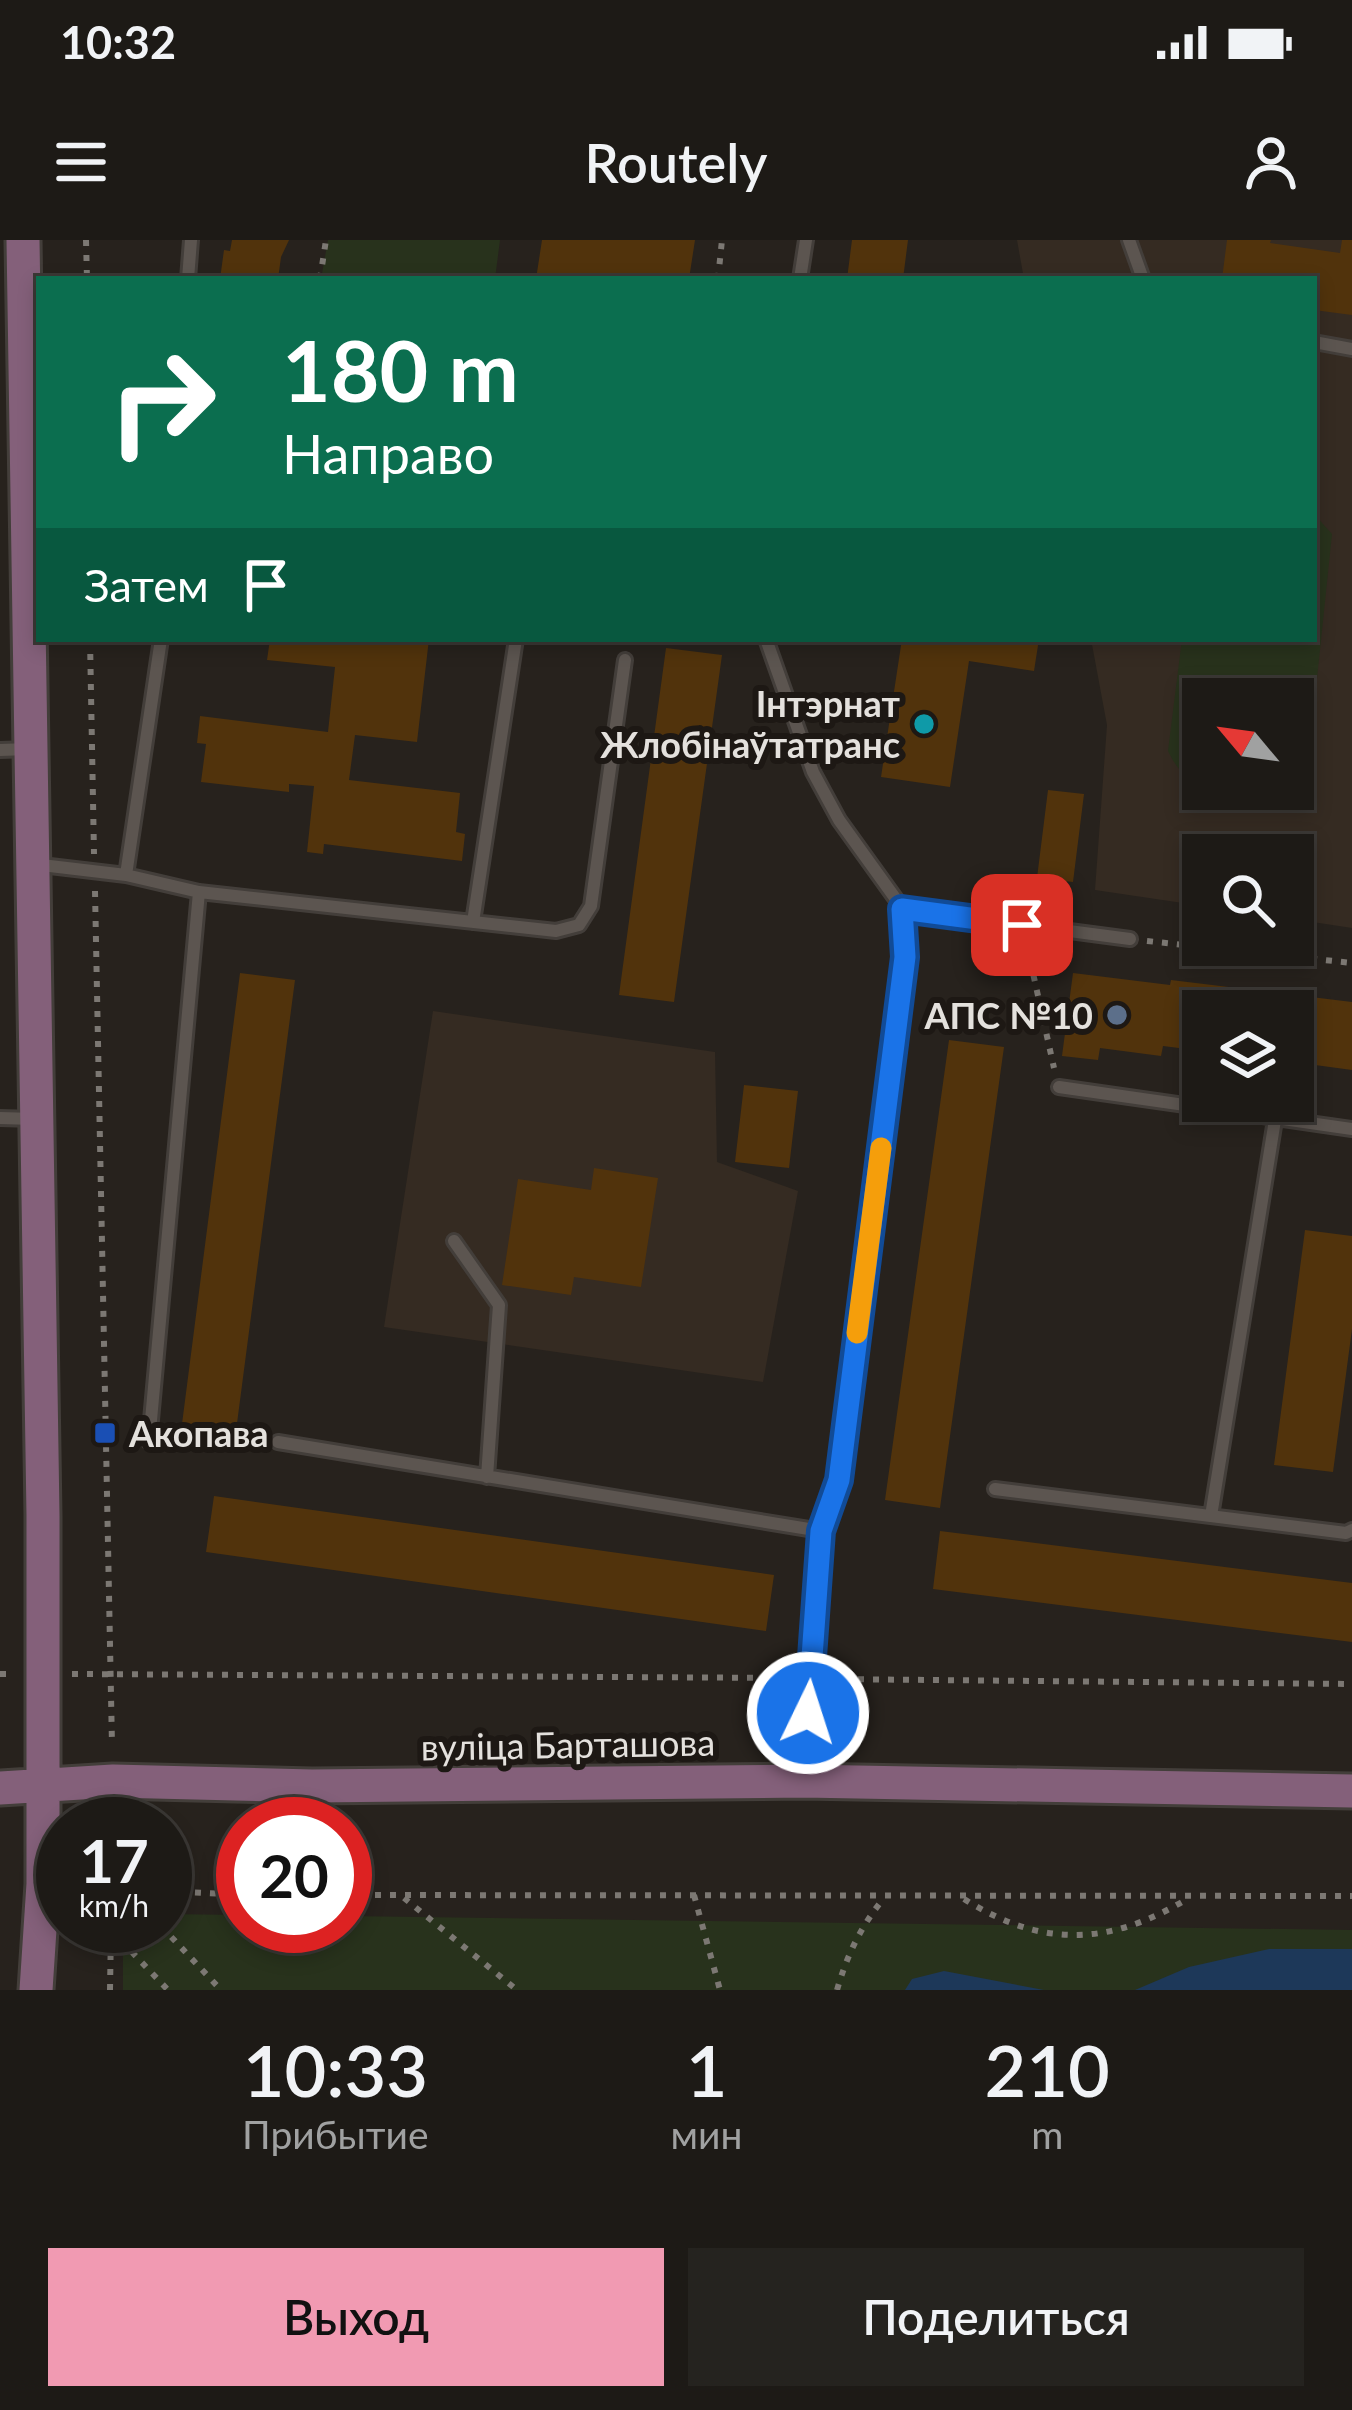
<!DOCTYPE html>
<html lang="ru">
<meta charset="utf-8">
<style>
:root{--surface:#1d1a16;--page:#25231f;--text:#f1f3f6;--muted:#a0a1a1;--line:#3b3835;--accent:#f19ab2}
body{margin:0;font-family:Lato,sans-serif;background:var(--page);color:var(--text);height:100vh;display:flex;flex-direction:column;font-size:45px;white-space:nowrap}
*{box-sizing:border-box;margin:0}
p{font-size:39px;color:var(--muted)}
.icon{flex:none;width:66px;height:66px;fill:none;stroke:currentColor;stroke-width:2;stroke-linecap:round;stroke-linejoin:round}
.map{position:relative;height:1750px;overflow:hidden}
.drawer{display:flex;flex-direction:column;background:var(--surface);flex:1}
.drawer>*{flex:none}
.top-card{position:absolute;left:36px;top:36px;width:1281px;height:366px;border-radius:0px;box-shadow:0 6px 18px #0003,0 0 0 3px var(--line);background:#0b6e4f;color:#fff;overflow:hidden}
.needle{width:78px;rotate:299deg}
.controls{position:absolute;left:1182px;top:438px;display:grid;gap:24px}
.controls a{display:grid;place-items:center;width:132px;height:132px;border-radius:0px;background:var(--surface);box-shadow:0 6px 18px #0003,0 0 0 3px var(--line);font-size:60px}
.speed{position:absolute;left:36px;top:1557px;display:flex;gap:24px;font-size:60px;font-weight:700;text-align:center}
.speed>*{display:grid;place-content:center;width:156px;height:156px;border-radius:50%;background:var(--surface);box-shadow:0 6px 18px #0003,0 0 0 3px var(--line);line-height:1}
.speed small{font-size:30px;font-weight:400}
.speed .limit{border:18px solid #d22;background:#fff;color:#111}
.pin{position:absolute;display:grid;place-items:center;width:102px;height:102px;color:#fff;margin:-51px;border-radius:24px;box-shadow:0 6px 18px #0006}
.me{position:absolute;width:132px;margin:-66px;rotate:4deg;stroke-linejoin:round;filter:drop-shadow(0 0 9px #0008)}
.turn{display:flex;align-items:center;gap:42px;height:252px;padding:0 48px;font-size:54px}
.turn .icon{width:156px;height:156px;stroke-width:2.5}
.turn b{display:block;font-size:84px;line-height:102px}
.then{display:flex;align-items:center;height:114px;padding:0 48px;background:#0003;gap:24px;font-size:45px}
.eta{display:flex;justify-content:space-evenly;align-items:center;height:204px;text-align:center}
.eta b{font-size:72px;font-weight:600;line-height:84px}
.cta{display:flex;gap:24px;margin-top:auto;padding:24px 48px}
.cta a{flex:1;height:138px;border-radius:0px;background:var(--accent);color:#111;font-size:48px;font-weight:600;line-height:138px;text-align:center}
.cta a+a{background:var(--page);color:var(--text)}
.status{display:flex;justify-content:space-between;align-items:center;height:84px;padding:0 60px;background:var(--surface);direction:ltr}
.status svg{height:33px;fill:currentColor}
header{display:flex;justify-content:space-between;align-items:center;height:156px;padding:0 48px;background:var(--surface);font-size:54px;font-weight:600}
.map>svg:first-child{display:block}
.built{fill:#352b22;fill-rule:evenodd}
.green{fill:#28321c}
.water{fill:#1d3859}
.building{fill:#51330c}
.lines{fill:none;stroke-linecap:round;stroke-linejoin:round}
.lane-casing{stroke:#433e3a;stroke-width:18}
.secondary-casing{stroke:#433e3a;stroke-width:39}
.path{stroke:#7c7873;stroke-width:6;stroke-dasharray:6 9;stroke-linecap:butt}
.lane{stroke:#5c5550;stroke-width:12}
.secondary{stroke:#84607a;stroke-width:33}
.route-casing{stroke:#114b97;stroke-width:30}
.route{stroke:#1a73e8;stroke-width:21}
.slow{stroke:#f59e0b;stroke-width:21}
.culture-dot{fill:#0f9aa8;stroke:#1d1814;stroke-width:4.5}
.service-dot{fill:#5c6f8a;stroke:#1d1814;stroke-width:4.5}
.transit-dot{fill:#1a4fb4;stroke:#1d1814;stroke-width:4.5}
.labels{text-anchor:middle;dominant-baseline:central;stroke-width:12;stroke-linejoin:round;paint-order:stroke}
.poi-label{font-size:36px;font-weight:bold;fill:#e4e1dd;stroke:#1d1814;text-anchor:end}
.street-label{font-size:36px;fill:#e4e1dd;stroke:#1d1814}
</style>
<div class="status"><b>10:32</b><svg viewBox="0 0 49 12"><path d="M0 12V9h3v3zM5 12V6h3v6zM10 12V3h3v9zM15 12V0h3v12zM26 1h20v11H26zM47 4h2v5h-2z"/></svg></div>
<header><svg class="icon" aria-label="menu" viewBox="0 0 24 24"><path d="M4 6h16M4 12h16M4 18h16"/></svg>Routely<svg class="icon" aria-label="person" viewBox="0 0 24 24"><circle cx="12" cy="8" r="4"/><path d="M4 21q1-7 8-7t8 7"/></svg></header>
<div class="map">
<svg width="1352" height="1750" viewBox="0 0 1352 1750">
<rect width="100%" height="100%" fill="#27221d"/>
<path class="built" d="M 1017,0 L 1352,0 L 1352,688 L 1293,679 L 1293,615 L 1203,615 L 1203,666 L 1095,650 L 1107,485 L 1091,399 L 1314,399 L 1314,39 L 1024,39 ZM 1203,459 L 1293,459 L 1293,549 L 1203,549 Z
M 433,771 L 715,812 L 717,922 L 798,951 L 763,1142 L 384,1087 Z"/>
<path class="green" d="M 328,0 L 500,0 L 495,39 L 321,39 Z
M 1314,274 L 1332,294 L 1309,516 L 1303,531 L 1293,539 L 1293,459 L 1203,459 L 1203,542 C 1184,539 1176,527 1168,511 L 1182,399 L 1314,399 Z
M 165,1674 L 243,1675 L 243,1686 L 345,1686 L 345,1676 L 1352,1690 L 1352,1750 L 123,1750 L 123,1686 L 165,1686 Z"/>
<path class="water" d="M 1269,1709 L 1352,1709 L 1352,1750 L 1135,1750 L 1189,1727 Z
M 944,1731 L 1044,1750 L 905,1750 L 912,1739 Z"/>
<path class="building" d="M 232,0 L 289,0 L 281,17 L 278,39 L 220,39 L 224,10 L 230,11 Z
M 542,0 L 695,0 L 689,39 L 536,39 Z
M 852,0 L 908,0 L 903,39 L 847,39 Z
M 1227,0 L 1271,0 L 1270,3 L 1340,13 L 1342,0 L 1352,0 L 1352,75 L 1314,70 L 1314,39 L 1222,39 Z
M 270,399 L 429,399 L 417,502 L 355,495 L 349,540 L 460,553 L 456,592 L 465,594 L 462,621 L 324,604 L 323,614 L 307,612 L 314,546 L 289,544 L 289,552 L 201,542 L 206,504 L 197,503 L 200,476 L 328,492 L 335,427 L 267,420 Z
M 902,399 L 1039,399 L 1034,431 L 969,421 L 950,547 L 881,537 Z
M 666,408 L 722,415 L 674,762 L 619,755 Z
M 1048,550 L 1084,554 L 1073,642 L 1037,638 Z
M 240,733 L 295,740 L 236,1191 L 182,1184 Z
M 1073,733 L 1170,745 L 1171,740 L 1352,762 L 1352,830 L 1293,822 L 1293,771 L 1203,771 L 1203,811 L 1163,806 L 1161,816 L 1100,808 L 1098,820 L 1062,816 Z
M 949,800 L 1004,807 L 940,1268 L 885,1260 Z
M 744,845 L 798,851 L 789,928 L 735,922 Z
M 594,928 L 658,938 L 641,1047 L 574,1037 L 571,1055 L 502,1045 L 518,939 L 591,950 Z
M 1305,990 L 1352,996 L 1352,1089 L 1333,1232 L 1274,1225 Z
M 214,1256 L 774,1335 L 766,1391 L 206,1312 Z
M 940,1291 L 1352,1343 L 1352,1402 L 933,1349 Z"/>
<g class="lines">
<defs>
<path id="lane" d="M 1129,0 L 1143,39
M 188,39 L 191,0
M 800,39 L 806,0
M 1314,102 L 1352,109
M 766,399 L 813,532 L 839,580 L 903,669 L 905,717 L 839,1240 L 821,1291 L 804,1540
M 0,510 L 29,509
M 33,624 L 126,635 L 199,652 L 556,691 L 579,685 L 591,666 L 625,420
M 126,635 L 161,399
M 903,669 L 1130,699
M 473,682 L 516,399
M 1059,847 L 1352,889
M 0,878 L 34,879
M 454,1001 L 499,1065 L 487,1237
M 149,1202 L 199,652
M 278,1202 L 821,1291
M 995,1249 L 1346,1293 L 1352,1290
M 1211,1276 L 1275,880"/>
<path id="secondary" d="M 23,0 L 43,1275 L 43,1644 L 36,1750
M 0,1548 L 113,1541 L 312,1546 L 804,1541 L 1352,1551"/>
</defs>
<use href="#lane" class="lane-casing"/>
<use href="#secondary" class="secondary-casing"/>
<path class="path" d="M 86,0 L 87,39
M 320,39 L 326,0
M 718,39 L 722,0
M 90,399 L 94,614
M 95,651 L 112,1505
M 1147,701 L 1352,723
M 1027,706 L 1054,828
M 0,1434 L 14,1434
M 72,1434 L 791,1438
M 828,1439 L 1352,1444
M 113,1584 L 113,1581
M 165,1651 L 243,1655
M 345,1655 L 1352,1656
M 694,1655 L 720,1750
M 404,1658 L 517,1750
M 964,1659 C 1042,1708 1109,1706 1187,1659
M 161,1686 L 221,1750
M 111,1690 L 168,1750
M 110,1750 L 111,1690
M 837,1750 C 847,1715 861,1686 884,1658"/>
<use href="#lane" class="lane"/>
<use href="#secondary" class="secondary"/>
</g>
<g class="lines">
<defs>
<path id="route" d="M 808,1473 L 821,1291 L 839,1240 L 905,717 L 902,669 L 1022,685"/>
</defs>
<use href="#route" class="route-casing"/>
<use href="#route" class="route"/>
<path class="slow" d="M 857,1093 L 881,908"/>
</g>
<circle class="culture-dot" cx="924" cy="484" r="12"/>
<circle class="service-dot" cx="1117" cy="775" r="12"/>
<rect class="transit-dot" x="93" y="1181" width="24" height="24" rx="6"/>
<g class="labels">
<g class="poi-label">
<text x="900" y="463">Інтэрнат<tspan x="900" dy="41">Жлобінаўтатранс</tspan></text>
<text x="1093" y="775">АПС №10</text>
<text x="129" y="1193" text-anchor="start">Акопава</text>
</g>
<g class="street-label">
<text transform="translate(568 1504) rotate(-1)">вуліца Барташова</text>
</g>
</g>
</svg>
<div class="controls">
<a><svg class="needle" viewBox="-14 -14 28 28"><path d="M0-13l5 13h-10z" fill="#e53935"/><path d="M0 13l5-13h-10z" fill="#a0a1a1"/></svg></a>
<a><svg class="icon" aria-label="search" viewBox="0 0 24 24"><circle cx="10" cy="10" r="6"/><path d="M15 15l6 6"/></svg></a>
<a><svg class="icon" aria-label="layers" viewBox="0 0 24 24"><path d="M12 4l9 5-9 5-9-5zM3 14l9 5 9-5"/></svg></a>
</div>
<div class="speed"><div>17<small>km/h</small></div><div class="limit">20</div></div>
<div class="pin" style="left:1022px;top:685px;background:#d93025"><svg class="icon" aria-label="arrive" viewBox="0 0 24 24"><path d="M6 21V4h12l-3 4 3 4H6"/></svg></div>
<svg class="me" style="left:808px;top:1473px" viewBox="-20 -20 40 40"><circle r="17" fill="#1a73e8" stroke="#fff" stroke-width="3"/><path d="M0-11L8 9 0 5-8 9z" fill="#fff"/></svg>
<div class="top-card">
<div class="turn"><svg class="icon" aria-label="right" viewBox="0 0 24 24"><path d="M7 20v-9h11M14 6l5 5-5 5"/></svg><div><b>180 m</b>Направо</div></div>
<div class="then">Затем<svg class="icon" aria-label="arrive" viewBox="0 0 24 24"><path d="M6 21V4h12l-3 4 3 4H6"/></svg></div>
</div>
</div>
<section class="drawer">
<div class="eta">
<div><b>10:33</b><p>Прибытие</p></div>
<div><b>1</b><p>мин</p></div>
<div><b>210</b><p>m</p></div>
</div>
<div class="cta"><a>Выход</a><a>Поделиться</a></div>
</section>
